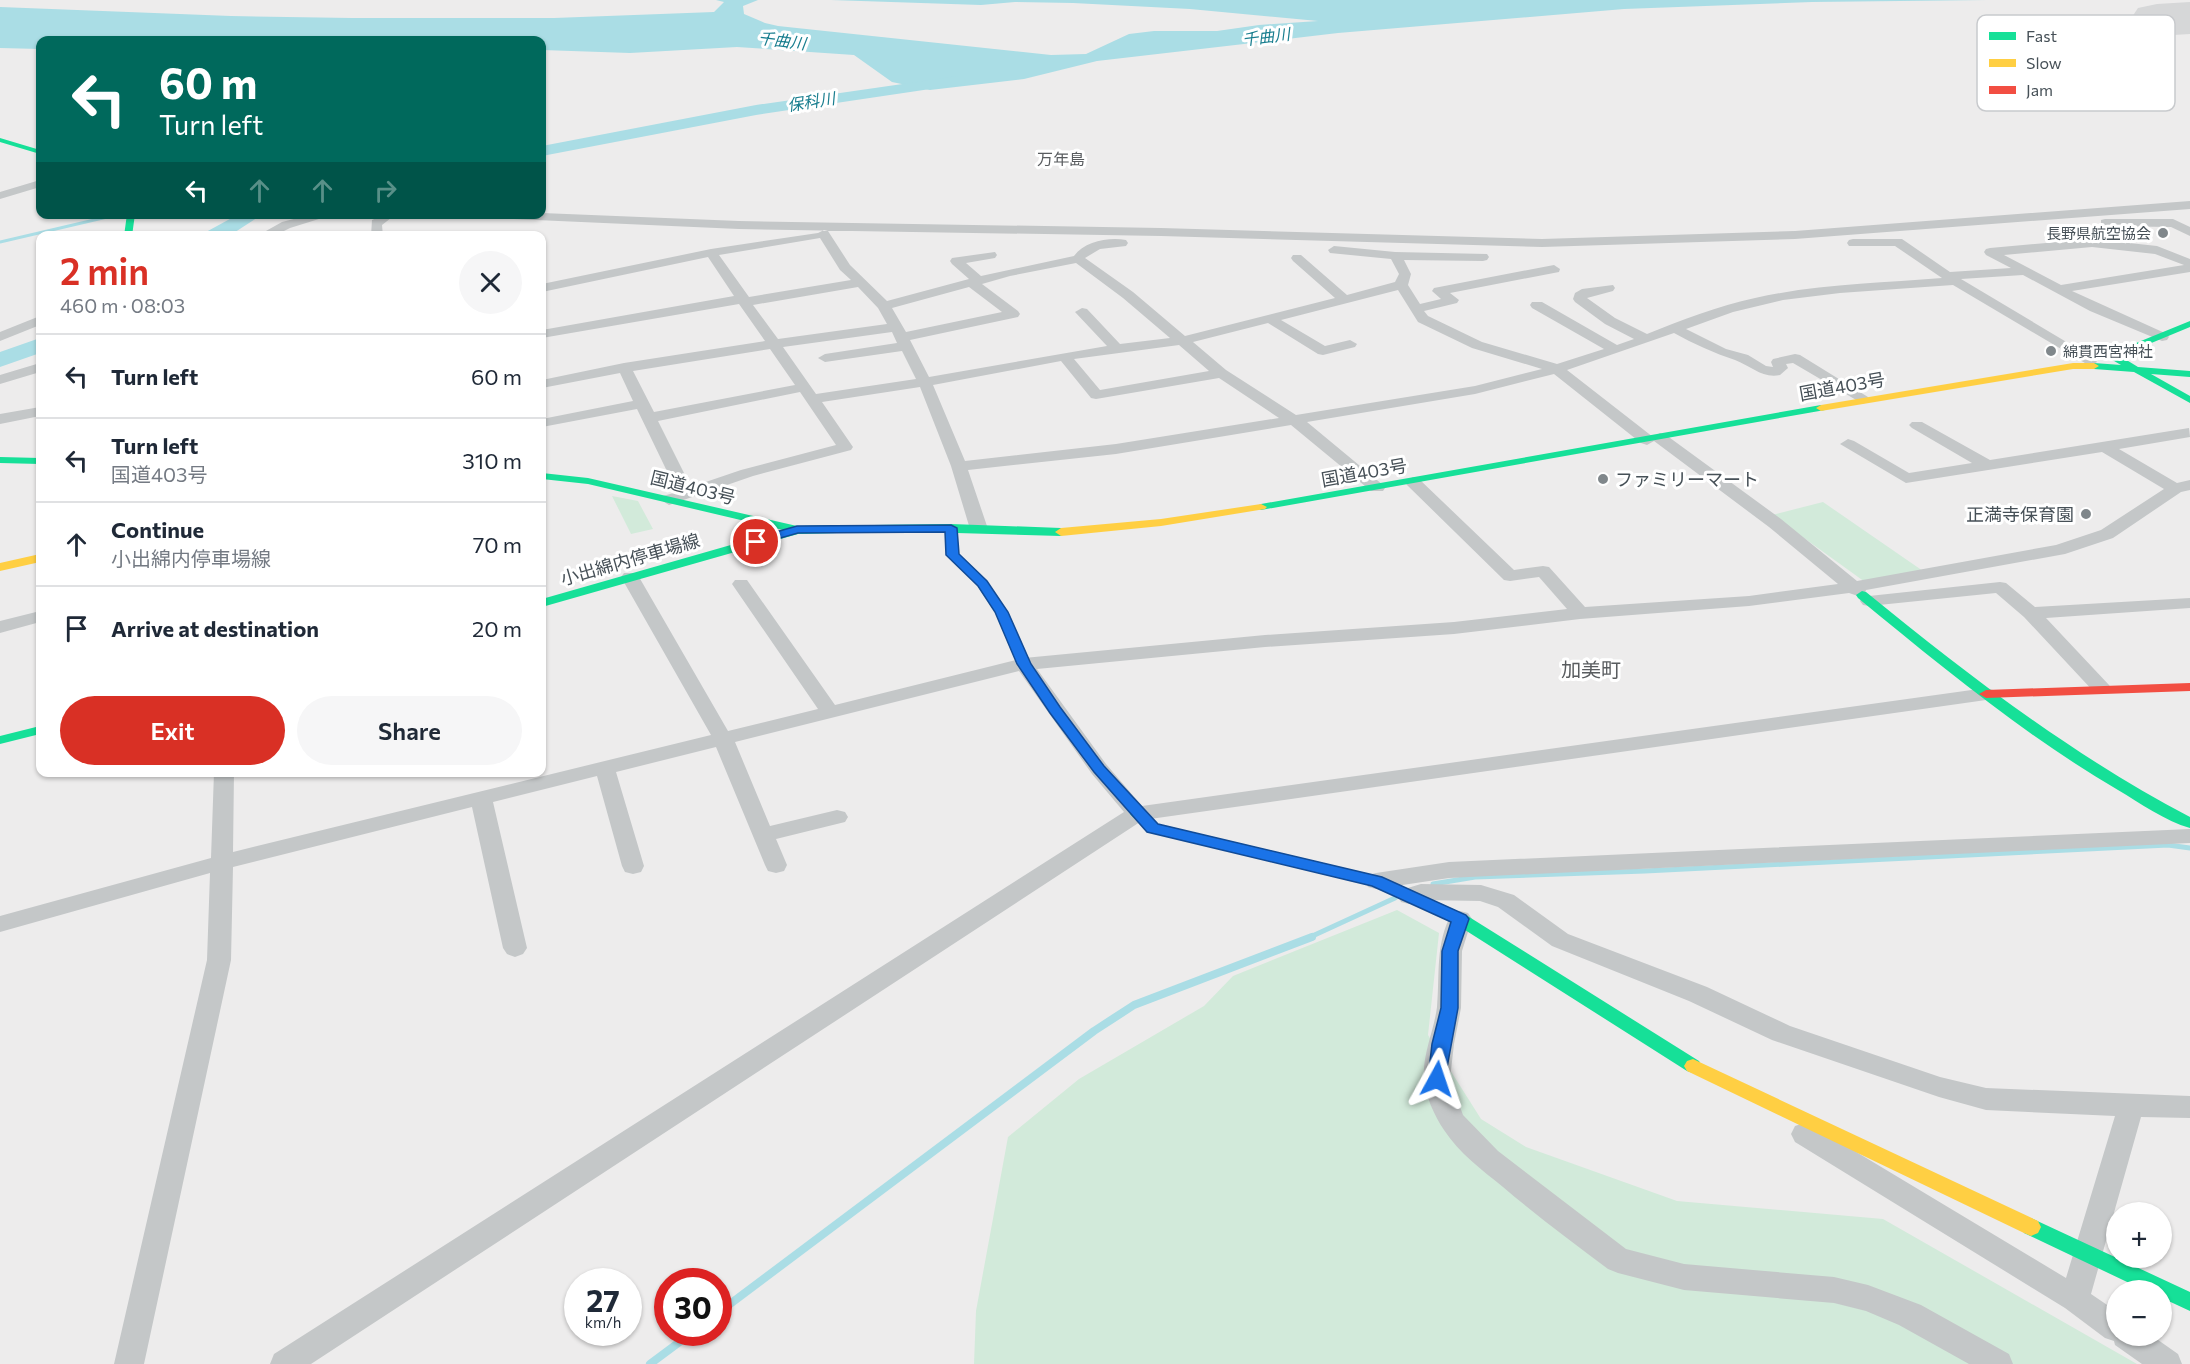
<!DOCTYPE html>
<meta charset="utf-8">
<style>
:root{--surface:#fff;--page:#f6f6f7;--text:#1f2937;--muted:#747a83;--line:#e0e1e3;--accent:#d93025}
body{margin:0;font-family:Commissioner,"Noto Sans JP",sans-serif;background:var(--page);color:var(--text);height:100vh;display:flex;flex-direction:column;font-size:22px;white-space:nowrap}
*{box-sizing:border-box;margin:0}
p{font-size:20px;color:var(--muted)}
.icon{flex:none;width:33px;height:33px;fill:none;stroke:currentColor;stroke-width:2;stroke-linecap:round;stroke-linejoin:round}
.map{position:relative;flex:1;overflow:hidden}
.side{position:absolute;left:36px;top:231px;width:510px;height:546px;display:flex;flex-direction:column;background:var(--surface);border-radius:12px;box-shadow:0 2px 4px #0004}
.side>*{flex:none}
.top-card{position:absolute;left:36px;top:36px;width:510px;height:183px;border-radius:12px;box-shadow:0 2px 4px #0004;background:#00695c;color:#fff;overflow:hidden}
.buttons{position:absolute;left:2106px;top:1202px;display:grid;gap:12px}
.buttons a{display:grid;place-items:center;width:66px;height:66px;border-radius:50%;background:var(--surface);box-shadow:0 2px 4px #0004;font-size:30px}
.speed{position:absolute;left:564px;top:1268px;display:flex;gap:12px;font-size:30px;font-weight:700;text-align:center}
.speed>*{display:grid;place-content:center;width:78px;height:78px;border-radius:50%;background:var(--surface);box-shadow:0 2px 4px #0004;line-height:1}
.speed small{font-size:15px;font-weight:400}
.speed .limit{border:9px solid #d22;background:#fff;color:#111}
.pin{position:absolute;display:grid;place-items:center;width:51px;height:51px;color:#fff;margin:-26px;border:3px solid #fff;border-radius:50%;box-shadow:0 2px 6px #0007}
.me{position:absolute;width:66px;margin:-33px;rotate:5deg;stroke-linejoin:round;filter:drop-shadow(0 0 4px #0008)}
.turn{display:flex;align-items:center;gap:21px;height:126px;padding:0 24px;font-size:27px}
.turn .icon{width:78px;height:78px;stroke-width:2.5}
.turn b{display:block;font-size:42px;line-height:51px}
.lanes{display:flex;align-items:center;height:57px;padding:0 24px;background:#0003;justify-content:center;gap:30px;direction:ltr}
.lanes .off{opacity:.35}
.round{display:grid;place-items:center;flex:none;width:63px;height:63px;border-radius:32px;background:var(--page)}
.head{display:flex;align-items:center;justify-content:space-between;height:102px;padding:0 24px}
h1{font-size:36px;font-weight:600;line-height:45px;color:var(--accent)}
.action{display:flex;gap:12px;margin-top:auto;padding:12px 24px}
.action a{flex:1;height:69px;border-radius:36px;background:var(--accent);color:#fff;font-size:24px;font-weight:600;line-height:69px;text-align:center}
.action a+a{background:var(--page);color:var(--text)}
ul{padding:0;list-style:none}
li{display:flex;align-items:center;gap:18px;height:84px;padding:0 24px;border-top:2px solid var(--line)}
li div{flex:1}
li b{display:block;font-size:22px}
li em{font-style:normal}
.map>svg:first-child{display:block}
.green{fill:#d2eada}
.water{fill:#aadde5}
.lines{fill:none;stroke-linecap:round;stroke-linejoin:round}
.stream-far2{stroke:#aadde5;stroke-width:3}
.stream-far1{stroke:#aadde5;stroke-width:5}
.stream{stroke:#aadde5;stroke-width:8}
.river{fill:#aadde5;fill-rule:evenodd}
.runway{fill:#d6d7d8;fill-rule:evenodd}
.street{fill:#c4c7c8;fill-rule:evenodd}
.fast{fill:#16e098;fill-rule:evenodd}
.slow{fill:#ffcf43;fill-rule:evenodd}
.jam{fill:#f24e42;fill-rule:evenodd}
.route{fill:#1a73e8;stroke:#114b97;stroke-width:1.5}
.poi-dot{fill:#80878b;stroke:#fff;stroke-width:2}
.labels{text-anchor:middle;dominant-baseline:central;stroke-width:6;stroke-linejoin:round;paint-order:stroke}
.far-poi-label{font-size:15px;fill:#465057;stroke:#fff;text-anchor:end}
.far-water-label{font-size:16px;font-style:italic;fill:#197e8f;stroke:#fff}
.far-neighbourhood-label{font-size:16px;fill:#595c5f;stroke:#fff}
.street-label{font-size:18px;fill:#465057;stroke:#fff}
.poi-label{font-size:18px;fill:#465057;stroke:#fff;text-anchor:start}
.neighbourhood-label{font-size:20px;fill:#595c5f;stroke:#fff}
.key{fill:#fff;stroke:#c8cacd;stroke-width:1.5}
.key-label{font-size:16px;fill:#465057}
</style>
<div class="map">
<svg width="2190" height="1364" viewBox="0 0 2190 1364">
<rect width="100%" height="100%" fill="#edecec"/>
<path class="green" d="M 612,496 L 638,501 L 653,529 L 631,534 Z
M 1823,502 L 1923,571 L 1865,582 L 1772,515 Z
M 1397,910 L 1439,933 L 1428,1035 L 1481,1119 L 1526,1147 L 1677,1201 L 1883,1219 L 2137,1364 L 974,1364 L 976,1311 L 1008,1137 L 1079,1079 L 1204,1006 L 1233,976 Z"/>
<path class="water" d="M 716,0 L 758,0 L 743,6 L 744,14 L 765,23 L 778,26 L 1051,55 L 1086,54 L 1129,34 L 1154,31 L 1217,31 L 1259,25 L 1318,21 L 1190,9 L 1073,3 L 1015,2 L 981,5 L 831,0 L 1987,0 L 1812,2 L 1624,9 L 1338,33 L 1097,61 L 1024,79 L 930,90 L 892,82 L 854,55 L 737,47 L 630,53 L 542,50 L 542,40 L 40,40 L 40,49 L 0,48 L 0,7 L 231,16 L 352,18 L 554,18 L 714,12 L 724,2 Z"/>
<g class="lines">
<path class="stream-far2" d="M 0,242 L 120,214"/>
<path class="stream-far1" d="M 1433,884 L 1475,877 L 1645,871 L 2168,845 L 2190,848
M 1308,938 L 1395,898"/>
<path class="stream" d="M 718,1313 L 1094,1031 L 1134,1005 L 1312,937
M 650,1364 L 693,1332"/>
<path class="river" d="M 958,76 L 964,78 L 966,81 L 964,84 L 756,115 L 542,156 L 542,146 L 756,105 Z
M 239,214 L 263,214 L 229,236 L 203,236 L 206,232 Z
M 40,338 L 40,353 L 0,367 L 0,352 Z"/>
<path class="runway" d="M 2190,2 L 2190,34 L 2157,36 L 2138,32 L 2130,20 L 2138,8 L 2157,4 Z"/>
<path class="street" d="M 40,180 L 40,187 L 0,199 L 0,192 Z
M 2190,201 L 2190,209 L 1795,239 L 1542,247 L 1161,236 L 739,229 L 494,218 L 488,214 L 542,214 L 542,213 L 739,221 L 1161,228 L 1542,239 L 1795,231 Z
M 313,214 L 335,214 L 290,228 L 274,236 L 257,236 L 282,222 Z
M 385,214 L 391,218 L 382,225 L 383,236 L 371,236 L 372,220 Z
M 2105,219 L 2173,219 L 2190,227 L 2190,236 L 2171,227 L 2101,226 L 2101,220 Z
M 824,230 L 828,231 L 850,265 L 887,301 L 969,279 L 952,264 L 950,261 L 952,258 L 995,252 L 997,255 L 995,258 L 966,263 L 981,276 L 1074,256 C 1085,241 1109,237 1126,240 L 1128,243 L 1126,246 L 1100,249 L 1085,258 L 1133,292 L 1185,336 L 1335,298 L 1293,261 L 1291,258 L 1293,255 L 1301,255 L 1347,295 L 1395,282 L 1399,274 L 1391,259 L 1330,253 L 1328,250 L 1334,246 L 1395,252 L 1487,254 L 1489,257 L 1487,260 L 1483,261 L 1404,260 L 1411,274 L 1408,285 L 1420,304 L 1441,299 L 1432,291 L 1434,288 L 1554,265 L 1560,269 L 1559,272 L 1450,293 L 1459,300 L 1457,303 L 1424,311 L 1428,316 L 1482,342 L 1557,364 L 1604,349 L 1532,308 L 1530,305 L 1532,302 L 1542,302 L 1617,345 L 1634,339 L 1605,324 L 1575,302 L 1573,299 L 1575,293 L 1582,289 L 1613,285 L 1615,288 L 1613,291 L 1587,298 L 1615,318 L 1647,334 C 1682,320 1718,306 1755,298 C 1817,284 1880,283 1942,278 L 1895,246 L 1849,246 L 1847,243 L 1849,240 L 1853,239 L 1902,239 L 1950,272 L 2011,268 L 1986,255 L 1984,252 L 1986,249 L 1990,248 L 2092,239 L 2157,246 L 2190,259 L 2190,272 L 2072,291 L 2167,334 L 2169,337 L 2167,340 L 2162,341 L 2090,311 L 2023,275 L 1961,279 L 2095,359 L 2097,362 L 2090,366 L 1953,285 L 1840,293 L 1783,300 L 1733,312 L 1686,329 L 1726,349 L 1748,355 L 1766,366 L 1773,367 L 1771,362 L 1773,359 L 1795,354 L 1800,355 L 1868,397 L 1870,400 L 1863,404 L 1793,363 L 1786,364 L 1788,368 L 1780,375 C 1763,379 1751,366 1735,360 C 1714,353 1694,344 1674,333 L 1567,370 L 1653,437 L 1660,433 L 1666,435 L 1781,519 L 1857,581 L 2056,545 L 2101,530 L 2164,489 L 2102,452 L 1906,483 L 1840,444 L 1848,439 L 1854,441 L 1909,473 L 1972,463 L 1912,428 L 1909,425 L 1912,422 L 1922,422 L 1990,460 L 2189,428 L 2190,437 L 2119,449 L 2177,483 L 2190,480 L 2190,490 L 2181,492 L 2113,538 L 2065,554 L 1866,590 L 1864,595 L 1858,596 L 1849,593 L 1749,606 L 1580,619 L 1454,634 L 1265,647 L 1037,669 L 1106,764 L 1142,806 L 1986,688 L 1993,690 L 1996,694 L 1993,698 L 1986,700 L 1143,820 L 311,1364 L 270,1364 L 274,1354 L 1124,812 L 1092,774 L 1019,671 L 735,742 L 770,826 L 837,810 L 845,812 L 848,817 L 845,822 L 776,839 L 787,865 L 784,871 L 776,873 L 768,871 L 765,865 L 716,747 L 616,772 L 644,866 L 641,872 L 633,874 L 625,872 L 622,866 L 597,776 L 493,802 L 527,948 L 523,954 L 515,957 L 507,954 L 503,948 L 472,807 L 233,867 L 231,960 L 144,1364 L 114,1364 L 207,960 L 210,873 L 0,932 L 0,916 L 211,858 L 214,772 L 234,772 L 233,852 L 711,735 L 621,577 L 624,573 L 636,573 L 639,577 L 728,731 L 818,709 L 732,584 L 735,580 L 747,580 L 835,705 L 1024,658 L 1265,635 L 1454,622 L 1567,609 L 1539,577 L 1510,581 L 1504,580 L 1407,485 L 1405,482 L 1413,477 L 1419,479 L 1514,570 L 1543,566 L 1549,567 L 1585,607 L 1749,596 L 1838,584 L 1769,527 L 1654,441 L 1647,445 L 1641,443 L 1554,374 L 1475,394 L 1307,422 L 1383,485 L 1385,488 L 1383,491 L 1371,491 L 1291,425 L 1116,454 L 968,470 L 988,529 L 985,533 L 973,533 L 970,529 L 951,466 L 920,387 L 822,402 L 853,447 L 851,450 L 753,476 L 669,505 L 661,500 L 663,496 L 677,492 L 637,409 L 542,427 L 542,419 L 633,401 L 620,373 L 542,388 L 542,380 L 624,363 L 765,341 L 739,304 L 542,338 L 542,330 L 734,296 L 708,257 L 542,292 L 542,284 L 711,249 L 818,233 ZM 820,238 L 840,270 L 851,280 L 749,297 L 719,255 ZM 2092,247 L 2155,254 L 2184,265 L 2061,285 L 2004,255 ZM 1076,263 L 1123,298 L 1170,338 L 1120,344 L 1087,309 L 1082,308 L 1075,312 L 1107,346 L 929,377 L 910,340 L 1018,317 L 1020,314 L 1018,311 L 982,284 L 1010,276 ZM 858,287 L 878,308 L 887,324 L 778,339 L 753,305 ZM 969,287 L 1002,312 L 906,332 L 892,308 ZM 1398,290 L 1418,322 L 1472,348 L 1542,369 L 1475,386 L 1296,415 L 1226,370 L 1193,342 L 1268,323 L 1318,354 L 1323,355 L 1355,347 L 1357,344 L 1350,340 L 1325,346 L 1281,320 ZM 892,332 L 897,343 L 825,354 L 818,358 L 825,362 L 902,351 L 916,379 L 816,394 L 783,347 ZM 1179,345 L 1209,371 L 1100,390 L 1074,359 ZM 770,349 L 795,385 L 654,412 L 633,371 ZM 1061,361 L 1091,398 L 1096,399 L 1219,378 L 1279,418 L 1116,444 L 965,461 L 933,385 ZM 800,392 L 836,445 L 741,470 L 691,487 L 658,421 Z
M 40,316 L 40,325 L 0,341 L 0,332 Z
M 40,363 L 40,372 L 0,384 L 0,375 Z
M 40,407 L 40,416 L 0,424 L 0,414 Z
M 2000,582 L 2006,583 L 2035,607 L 2190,598 L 2190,608 L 2046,618 L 2109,685 L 2112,689 L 2109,693 L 2095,693 L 2024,617 L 1996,593 L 1869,606 L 1863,605 L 1860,601 L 1863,597 L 1869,596 Z
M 40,611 L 40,622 L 0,633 L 0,621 Z
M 2190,829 L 2190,843 L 1449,878 L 1376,889 L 1368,887 L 1365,881 L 1368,875 L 1376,873 L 1449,862 Z
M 1421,884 L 1481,885 L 1514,895 L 1568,934 L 1707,987 L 1790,1026 L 1940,1077 L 1986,1088 L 2190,1096 L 2190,1118 L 2141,1117 L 2091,1294 L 2116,1311 L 2116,1335 L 2151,1335 L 2178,1354 L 2182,1364 L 2142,1364 L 2115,1345 L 2114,1341 L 2105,1338 L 2065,1308 L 1795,1142 L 1791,1134 L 1795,1126 L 1804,1123 L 1813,1126 L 2066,1278 L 2115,1116 L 1986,1110 L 1939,1097 L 1772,1040 L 1689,1001 L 1552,946 L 1498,907 L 1480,901 L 1422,900 L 1409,904 L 1401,902 L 1398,896 L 1401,890 Z
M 1460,911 L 1468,913 L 1472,919 L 1462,951 L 1461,1008 L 1454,1044 L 1450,1079 L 1463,1115 L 1498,1151 L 1626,1249 L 1684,1264 L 1834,1277 L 1868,1285 L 1921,1305 L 2009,1354 L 2013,1364 L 1969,1364 L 1899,1325 L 1866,1311 L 1834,1303 L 1684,1290 L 1618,1273 L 1608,1269 C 1572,1242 1537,1216 1503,1187 C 1482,1170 1459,1153 1444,1130 C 1435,1117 1425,1095 1424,1079 C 1422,1055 1434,1031 1437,1007 C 1440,974 1435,943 1452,913 Z"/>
<path class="fast" d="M 0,138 L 40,150 L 40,154 L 0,142 Z
M 127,214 L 135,214 L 132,236 L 124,236 Z
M 2190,321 L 2190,327 L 2120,356 L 2138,367 L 2190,371 L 2190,377 L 2151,374 L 2190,396 L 2190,403 L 2134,372 L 2094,369 L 2089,366 L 2094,363 L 2121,365 L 2109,358 L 2109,354 Z
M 1821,405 L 1826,408 L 1825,410 L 1261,510 L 1255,507 L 1261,504 Z
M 0,457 L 40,458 L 40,464 L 0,463 Z
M 542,473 L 588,478 L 797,526 L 951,524 L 1061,528 L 1067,532 L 1061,536 L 957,533 L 959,554 L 986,580 L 1007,612 L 1031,664 L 1024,668 L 1017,664 L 995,612 L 977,585 L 947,555 L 945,533 L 876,532 L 798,534 L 542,607 L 542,599 L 783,530 L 588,484 L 542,479 Z
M 1862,591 L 1866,592 C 1969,676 2072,755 2190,817 L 2190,828 C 2165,821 2140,803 2118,790 C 2024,735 1941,666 1858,598 L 1856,595 Z
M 40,726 L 40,734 L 0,744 L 0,736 Z
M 1137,809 L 1142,810 L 1158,824 L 1382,877 L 1466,915 L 1699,1061 L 1702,1066 L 1699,1071 L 1693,1073 L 1687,1071 L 1454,923 L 1372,885 L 1148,832 L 1130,814 L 1132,810 Z
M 2031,1218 L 2190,1292 L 2190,1311 L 2162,1298 L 2162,1290 L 2144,1290 L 2024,1233 L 2021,1227 L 2024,1221 Z"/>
<path class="slow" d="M 2073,363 L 2094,363 L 2099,366 L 2094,369 L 2073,369 L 1821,411 L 1816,408 L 1821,405 Z
M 1261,504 L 1267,507 L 1265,509 L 1161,526 L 1061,536 L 1055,532 L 1061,528 L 1161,519 Z
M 40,554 L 40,562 L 0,571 L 0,563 Z
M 1693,1059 L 2038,1221 L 2041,1227 L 2038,1233 L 2031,1236 L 2024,1233 L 1687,1071 L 1684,1066 L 1687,1061 Z"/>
<path class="jam" d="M 2190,683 L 2190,691 L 1986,698 L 1979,694 L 1986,690 Z"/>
</g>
<path class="route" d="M 951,525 L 957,528 L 959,554 L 987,581 L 1008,612 L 1031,664 L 1060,707 L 1104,766 L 1158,824 L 1382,877 L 1466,915 L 1469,919 L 1458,951 L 1458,1008 L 1444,1084 L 1437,1086 L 1431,1084 L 1428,1079 L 1432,1044 L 1441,1008 L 1442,951 L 1451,922 L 1372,886 L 1147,832 L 1094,772 L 1050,713 L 1017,664 L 995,612 L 978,586 L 946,555 L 945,532 L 798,533 L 756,545 L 750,542 L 751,539 L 797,526 Z"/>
<g class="poi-dot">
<circle cx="2163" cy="233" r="6"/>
<circle cx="2051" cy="351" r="6"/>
<circle cx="1603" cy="479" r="6"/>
<circle cx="2086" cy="514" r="6"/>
</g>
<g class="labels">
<g class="far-poi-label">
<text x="2151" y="233">長野県航空協会</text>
<text x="2063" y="351" text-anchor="start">綿貫西宮神社</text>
</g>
<g class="far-water-label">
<text transform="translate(1266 36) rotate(-7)">千曲川</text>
<text transform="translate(782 40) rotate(7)">千曲川</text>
<text transform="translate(811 101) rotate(-9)">保科川</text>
</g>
<g class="far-neighbourhood-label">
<text x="1061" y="158">万年島</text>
</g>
<g class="street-label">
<text transform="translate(1842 386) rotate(-10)">国道403号</text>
<text transform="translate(1364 472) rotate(-10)">国道403号</text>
<text transform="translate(693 487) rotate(14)">国道403号</text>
<text transform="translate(630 559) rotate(-16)">小出綿内停車場線</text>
</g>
<g class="poi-label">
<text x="1615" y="479">ファミリーマート</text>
<text x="2074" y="514" text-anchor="end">正満寺保育園</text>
</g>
<g class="neighbourhood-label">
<text x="1591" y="669">加美町</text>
</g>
</g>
<rect x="1977" y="15" width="198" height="96" rx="9" class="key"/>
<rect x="1989" y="32" width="27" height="8" fill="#16e098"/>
<rect x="1989" y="59" width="27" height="8" fill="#ffcf43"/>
<rect x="1989" y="86" width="27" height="8" fill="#f24e42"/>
<g class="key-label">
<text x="2026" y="42">Fast</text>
<text x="2026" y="69">Slow</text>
<text x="2026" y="96">Jam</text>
</g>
</svg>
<div class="buttons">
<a>+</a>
<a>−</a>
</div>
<div class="speed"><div>27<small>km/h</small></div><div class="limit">30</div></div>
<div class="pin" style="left:756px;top:542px;background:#d93025"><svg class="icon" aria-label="arrive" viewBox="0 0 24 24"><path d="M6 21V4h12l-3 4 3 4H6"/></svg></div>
<svg class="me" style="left:1437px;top:1079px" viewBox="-20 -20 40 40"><path d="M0-17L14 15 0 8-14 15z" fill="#1a73e8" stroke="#fff" stroke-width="4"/></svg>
<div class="top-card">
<div class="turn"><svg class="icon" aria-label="left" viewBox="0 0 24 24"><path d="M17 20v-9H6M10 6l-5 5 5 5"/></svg><div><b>60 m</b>Turn left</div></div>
<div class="lanes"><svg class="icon" aria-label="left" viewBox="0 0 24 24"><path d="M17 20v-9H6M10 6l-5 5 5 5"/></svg><svg class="icon off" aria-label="ahead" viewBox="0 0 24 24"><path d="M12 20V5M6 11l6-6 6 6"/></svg><svg class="icon off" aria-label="ahead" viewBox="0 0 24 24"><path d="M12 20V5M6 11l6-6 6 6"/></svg><svg class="icon off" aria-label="right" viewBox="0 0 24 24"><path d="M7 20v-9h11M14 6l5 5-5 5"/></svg></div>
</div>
<section class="side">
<div class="head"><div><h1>2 min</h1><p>460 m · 08:03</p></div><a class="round"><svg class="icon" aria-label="close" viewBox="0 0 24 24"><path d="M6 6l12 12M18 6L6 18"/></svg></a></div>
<ul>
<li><svg class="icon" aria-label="left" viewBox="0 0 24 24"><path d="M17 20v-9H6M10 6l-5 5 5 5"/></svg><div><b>Turn left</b></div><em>60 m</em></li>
<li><svg class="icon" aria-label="left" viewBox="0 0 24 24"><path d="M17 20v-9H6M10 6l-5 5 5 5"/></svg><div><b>Turn left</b><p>国道403号</p></div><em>310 m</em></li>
<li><svg class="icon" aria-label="ahead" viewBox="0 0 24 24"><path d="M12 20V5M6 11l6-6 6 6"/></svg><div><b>Continue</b><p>小出綿内停車場線</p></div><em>70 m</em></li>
<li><svg class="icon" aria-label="arrive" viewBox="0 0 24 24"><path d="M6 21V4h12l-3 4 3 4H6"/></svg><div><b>Arrive at destination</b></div><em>20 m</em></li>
</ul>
<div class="action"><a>Exit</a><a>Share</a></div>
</section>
</div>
